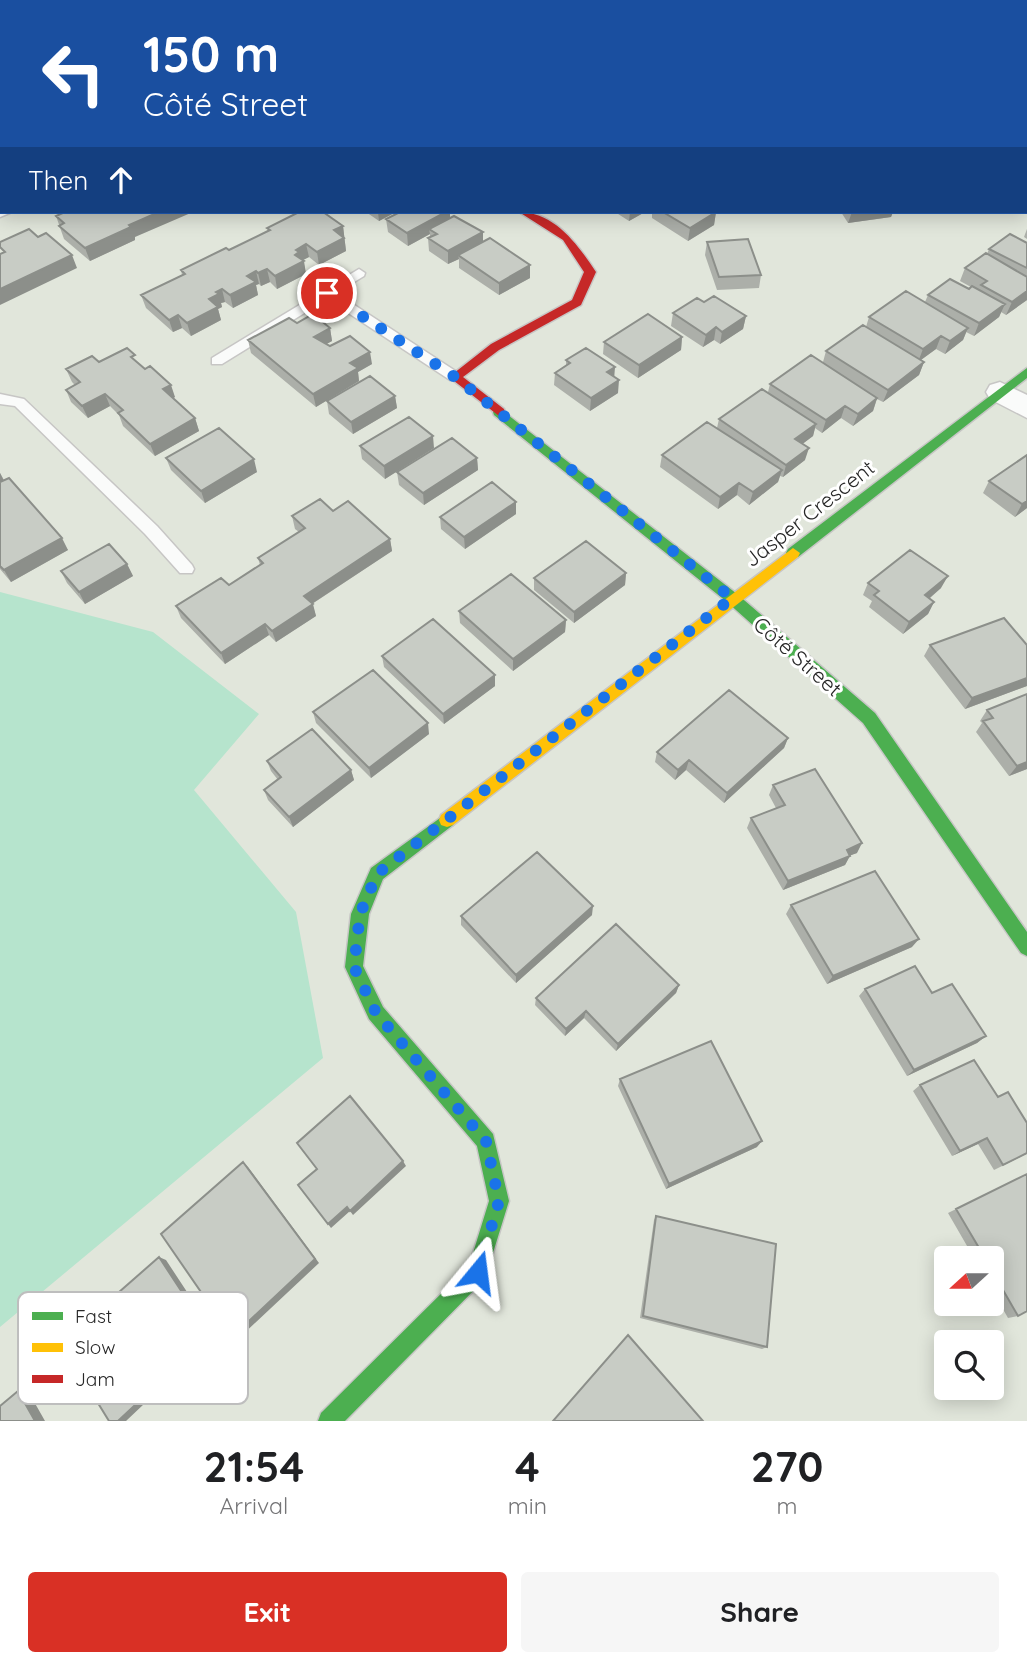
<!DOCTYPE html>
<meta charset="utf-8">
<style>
:root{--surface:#fff;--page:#f6f6f6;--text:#202124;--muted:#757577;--accent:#d93025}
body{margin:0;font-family:Quicksand,sans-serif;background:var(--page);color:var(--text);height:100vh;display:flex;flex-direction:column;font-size:26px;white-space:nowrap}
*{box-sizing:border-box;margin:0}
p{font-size:23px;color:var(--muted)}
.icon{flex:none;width:38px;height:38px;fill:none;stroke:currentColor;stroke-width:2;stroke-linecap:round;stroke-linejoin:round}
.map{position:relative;height:1421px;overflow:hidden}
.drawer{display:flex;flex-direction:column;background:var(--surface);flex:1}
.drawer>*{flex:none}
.guide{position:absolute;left:0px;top:0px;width:1027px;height:214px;box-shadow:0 4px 18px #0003;background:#1a4fa0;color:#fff;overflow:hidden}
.needle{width:46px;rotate:249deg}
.tools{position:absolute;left:934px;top:1246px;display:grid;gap:14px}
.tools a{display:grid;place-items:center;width:70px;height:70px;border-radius:7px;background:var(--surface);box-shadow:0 4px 18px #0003;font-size:35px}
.pin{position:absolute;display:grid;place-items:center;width:60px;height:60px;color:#fff;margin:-30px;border:4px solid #fff;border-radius:50%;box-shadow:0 2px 7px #0007}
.me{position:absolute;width:77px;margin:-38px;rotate:16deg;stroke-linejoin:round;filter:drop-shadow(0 0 5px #0008)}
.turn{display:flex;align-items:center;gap:24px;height:147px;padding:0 28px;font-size:32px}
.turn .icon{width:91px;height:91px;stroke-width:2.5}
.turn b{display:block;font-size:49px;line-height:60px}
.then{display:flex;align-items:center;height:66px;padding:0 28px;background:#0003;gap:14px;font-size:26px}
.eta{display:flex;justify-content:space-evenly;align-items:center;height:119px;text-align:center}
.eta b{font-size:42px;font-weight:800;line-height:49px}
.action{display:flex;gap:14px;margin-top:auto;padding:14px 28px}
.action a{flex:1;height:80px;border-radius:7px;background:var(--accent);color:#fff;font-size:28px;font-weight:800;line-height:80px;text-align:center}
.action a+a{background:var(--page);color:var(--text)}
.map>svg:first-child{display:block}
.green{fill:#b6e4cd}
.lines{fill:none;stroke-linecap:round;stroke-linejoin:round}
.lane-casing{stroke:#c7c6c5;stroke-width:3}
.street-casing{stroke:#c7c6c5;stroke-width:3}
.fast-casing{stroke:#c7c6c5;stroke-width:3}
.slow-casing{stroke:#c7c6c5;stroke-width:3}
.jam-casing{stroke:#c7c6c5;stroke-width:3}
.lane{fill:#fafbfa;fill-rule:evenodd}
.street{fill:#fafbfa;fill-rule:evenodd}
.fast{fill:#4caf50;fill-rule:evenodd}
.slow{fill:#ffc107;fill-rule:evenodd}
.jam{fill:#c62828;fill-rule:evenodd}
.wall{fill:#acafa9}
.shaded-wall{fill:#8c8f8a}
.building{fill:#c8ccc5;stroke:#8c8f8a;stroke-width:2}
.route{stroke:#1a73e8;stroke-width:12;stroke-dasharray:0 21.6}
.labels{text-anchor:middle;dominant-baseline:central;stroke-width:6;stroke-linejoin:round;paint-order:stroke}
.street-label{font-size:21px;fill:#272727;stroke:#fff}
.key{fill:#fff;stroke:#bebebe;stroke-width:2}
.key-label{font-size:19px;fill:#272727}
</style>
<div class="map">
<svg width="1027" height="1421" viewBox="0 0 1027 1421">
<rect width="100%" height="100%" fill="#e1e6db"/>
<path class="green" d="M 0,592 L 153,632 L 259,714 L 194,790 L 296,912 L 323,1058 L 0,1327 Z"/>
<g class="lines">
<defs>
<path id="lane" d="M 359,269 L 365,273 L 364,276 L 336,293 L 460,374 L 460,380 L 450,380 L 327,299 L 222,364 L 212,364 L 212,358 Z
M 0,394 L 24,399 L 157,526 L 192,565 L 194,569 L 192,573 L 180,573 L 145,534 L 15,406 L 0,404 Z"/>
<path id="street" d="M 172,0 L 194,0 L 195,2 L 173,2 Z
M 551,0 L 574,0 L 575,2 L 552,2 Z
M 643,0 L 666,0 L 642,2 Z
M 1026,29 L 1027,29 L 1027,41 L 1026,41 Z
M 0,202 L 2,212 L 12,212 L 0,217 Z
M 1000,382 L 1027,395 L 1027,418 L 990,399 L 986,392 L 990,385 Z"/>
<path id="fast" d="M 1027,368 L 1027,378 L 798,557 L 788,557 L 786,553 L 788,549 Z
M 499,408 L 737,594 L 875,713 L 1027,932 L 1027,956 L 1021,953 L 863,723 L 727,602 L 494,415 L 493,412 Z
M 447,813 L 453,815 L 455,820 L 453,825 L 383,879 L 369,914 L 363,966 L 383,1007 L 493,1134 L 509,1201 L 485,1279 L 345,1421 L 318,1421 L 321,1413 L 469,1266 L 489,1201 L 477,1146 L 369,1019 L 345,967 L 351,914 L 371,868 Z"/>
<path id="slow" d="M 793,548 L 800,553 L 798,557 L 453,825 L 447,827 L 441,825 L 439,820 L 441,815 Z"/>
<path id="jam" d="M 519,212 C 555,212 578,245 596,272 L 581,305 L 499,350 L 463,377 L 504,409 L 505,412 L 499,416 L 449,377 L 491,344 L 572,300 L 584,272 L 563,240 Z"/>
</defs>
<use href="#lane" class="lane-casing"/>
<use href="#street" class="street-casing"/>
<use href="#fast" class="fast-casing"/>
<use href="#slow" class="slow-casing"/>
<use href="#jam" class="jam-casing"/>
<use href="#lane" class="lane"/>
<use href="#street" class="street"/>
<use href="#fast" class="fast"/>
<use href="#slow" class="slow"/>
<use href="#jam" class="jam"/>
</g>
<path class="wall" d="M 264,0 L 322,0 L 325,2 L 266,2 Z
M 405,0 L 483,0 L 486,1 L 505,2 L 405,2 Z
M 752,0 L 799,0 L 798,2 L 755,2 Z
M 895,0 L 1005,0 L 1002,2 L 895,2 Z
M 1027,71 L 1027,149 L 1026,151 L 1026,72 Z
M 366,212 L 396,212 L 379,221 Z
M 615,212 L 645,212 L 629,221 Z
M 652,212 L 716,212 L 714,225 L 688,241 L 652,218 Z
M 841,212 L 893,212 L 891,217 L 848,223 Z
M 56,216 L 135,237 L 135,240 L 90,261 L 64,239 Z
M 450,218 L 483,241 L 530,265 L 530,278 L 499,295 L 459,268 L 459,259 L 448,264 L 429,251 L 428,238 L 430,237 L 430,234 L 408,246 L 388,232 L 386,219 Z
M 343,226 L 346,251 L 319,265 L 309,257 L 303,260 L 306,274 L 277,289 L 270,282 L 261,286 L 259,284 L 256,285 L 258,295 L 233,308 L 225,302 L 221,303 L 222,307 L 218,309 L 221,320 L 191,336 L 182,328 L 173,332 L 146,308 L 141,295 L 182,275 L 181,270 L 229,250 L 268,231 L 267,228 Z
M 1027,229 L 1027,239 L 1024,237 Z
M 707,242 L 761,275 L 759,288 L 717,290 L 705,255 Z
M 1027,243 L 1027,300 L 1006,315 L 1001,312 L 999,317 L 974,336 L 966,332 L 963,340 L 945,354 L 936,349 L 921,360 L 924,362 L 919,375 L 883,402 L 877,399 L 873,411 L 853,426 L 841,418 L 822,433 L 815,428 L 813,436 L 802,444 L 805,460 L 783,477 L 780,476 L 778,482 L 749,505 L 737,495 L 718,509 L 660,467 L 662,455 L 717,428 L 719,419 L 768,392 L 770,384 L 823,362 L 826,351 L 866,327 L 869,317 L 925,302 L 928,295 L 969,289 L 971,287 L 960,281 L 965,268 L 987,254 L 989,249 Z
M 704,302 L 746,316 L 743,329 L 720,344 L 714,340 L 703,347 L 671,326 L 673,313 Z
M 297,323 L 330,328 L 332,341 L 326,344 L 372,364 L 358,372 L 359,381 L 316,407 L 251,353 L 248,340 Z
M 682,337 L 681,350 L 638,378 L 603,354 L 604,342 Z
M 566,360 L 614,377 L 618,393 L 590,411 L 554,385 L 555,373 L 566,365 Z
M 99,362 L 138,363 L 175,397 L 173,398 L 195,418 L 199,431 L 155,456 L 123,426 L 119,415 L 110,406 L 88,418 L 71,402 L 66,390 L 75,385 L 72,382 L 66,369 Z
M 395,396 L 397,408 L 353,434 L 329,414 L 327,401 Z
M 360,446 L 434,448 L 385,479 L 362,459 Z
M 1027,455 L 1027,508 L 1015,517 L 983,493 L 989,481 Z
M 166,458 L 257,472 L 205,503 L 171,470 Z
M 477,458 L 478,470 L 424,505 L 399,485 L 397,472 Z
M 0,473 L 4,480 L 68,550 L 11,582 L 0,569 Z
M 333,511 L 390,539 L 392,551 L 312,604 L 316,616 L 276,642 L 269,635 L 225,664 L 181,618 L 176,606 L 229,585 L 260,565 L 258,558 L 299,532 L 295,529 L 292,516 Z
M 516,514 L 465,549 L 441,529 L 440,517 Z
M 127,564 L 133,576 L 85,604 L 67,583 L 61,571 Z
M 626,573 L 625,585 L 574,623 L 534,590 L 534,578 Z
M 868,583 L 941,588 L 929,599 L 934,602 L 928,614 L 903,634 L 869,607 L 872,601 L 863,595 Z
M 459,611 L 566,620 L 565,632 L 513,671 L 460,623 Z
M 930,645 L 1027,645 L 1027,686 L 965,709 L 924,656 Z
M 382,656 L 495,675 L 495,686 L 444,724 L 384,667 Z
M 987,710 L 1027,769 L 1009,776 L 976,732 L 982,723 L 980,721 Z
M 313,712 L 429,734 L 371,778 L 316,723 Z
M 788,738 L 784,748 L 724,803 L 686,770 L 675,780 L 655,762 L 657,752 Z
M 267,761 L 351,770 L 354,780 L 293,827 L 268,800 L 264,790 L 278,780 L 271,771 Z
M 773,785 L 857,853 L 850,855 L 845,865 L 783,890 L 747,828 L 751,818 L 776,808 L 769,795 Z
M 791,905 L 912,947 L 827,984 L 786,914 Z
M 592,915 L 516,983 L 461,925 L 461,916 Z
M 679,985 L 676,993 L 616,1051 L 584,1018 L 565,1036 L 535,1005 L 536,998 Z
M 865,989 L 932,993 L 986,1036 L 977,1043 L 907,1076 L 859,996 Z
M 620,1079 L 757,1147 L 666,1189 L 618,1086 Z
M 920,1085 L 1027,1154 L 994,1170 L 978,1144 L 952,1156 L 913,1091 Z
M 1027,1174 L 1018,1316 L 1008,1318 L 992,1290 L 992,1258 L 974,1258 L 948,1213 Z
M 656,1216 L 767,1347 L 762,1349 L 640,1318 L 654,1220 Z"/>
<path class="shaded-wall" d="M 104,0 L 121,0 L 122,2 L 99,2 Z
M 781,0 L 799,0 L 798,2 L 780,2 Z
M 987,0 L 997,0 L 996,2 L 984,2 Z
M 2,150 L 2,165 L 0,166 L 0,151 Z
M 159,212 L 193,212 L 135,237 L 135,240 L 90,261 L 85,248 L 129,225 Z
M 378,212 L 396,212 L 379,221 Z
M 446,212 L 450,212 L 450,223 L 429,229 L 430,234 L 408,246 L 407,233 Z
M 630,212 L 645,212 L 629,221 Z
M 716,212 L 714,225 L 688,241 L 690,228 Z
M 852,212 L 893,212 L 891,217 L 848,223 Z
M 343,226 L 346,251 L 319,265 L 317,252 L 334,230 Z
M 483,232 L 483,245 L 458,255 L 459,259 L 448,264 L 448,251 Z
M 306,244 L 309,257 L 301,261 L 304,261 L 306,274 L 277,289 L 275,276 L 295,255 L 296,250 Z
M 72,255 L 77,268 L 0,305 L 0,289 Z
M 530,265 L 530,278 L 499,295 L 499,283 Z
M 267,269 L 270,282 L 261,286 L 258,273 Z
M 256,271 L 259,284 L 256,285 L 258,295 L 233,308 L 230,295 L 247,276 Z
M 222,289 L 225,302 L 221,303 L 222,307 L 218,309 L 221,320 L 191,336 L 187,323 L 216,292 Z
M 1027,291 L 1027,300 L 1006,315 L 1012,302 Z
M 1005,304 L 999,317 L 974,336 L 979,323 Z
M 178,315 L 182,328 L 173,332 L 169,320 Z
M 746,316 L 743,329 L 720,344 L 722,332 Z
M 716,327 L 714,340 L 703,347 L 706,335 Z
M 330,328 L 332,341 L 316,350 L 314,337 Z
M 968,328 L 963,340 L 945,354 L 950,341 Z
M 941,336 L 936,349 L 918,362 L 923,349 Z
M 682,337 L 681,350 L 638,378 L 639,365 Z
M 370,352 L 372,364 L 358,372 L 359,381 L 316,407 L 313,394 L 350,363 Z
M 924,362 L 919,375 L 883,402 L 888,390 Z
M 615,367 L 614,380 L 607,372 Z
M 619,380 L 618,393 L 590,411 L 591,398 Z
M 171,385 L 175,397 L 167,402 L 163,389 Z
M 105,394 L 110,406 L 88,418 L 82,406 Z
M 395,396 L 397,408 L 353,434 L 351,422 Z
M 877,398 L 873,411 L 853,426 L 858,414 Z
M 845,406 L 841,418 L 822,433 L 826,420 Z
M 195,418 L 199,431 L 155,456 L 150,444 Z
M 816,424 L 813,436 L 792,452 L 795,439 Z
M 433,436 L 434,448 L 385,479 L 384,466 Z
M 809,448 L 805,460 L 783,477 L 786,465 Z
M 477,458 L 478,470 L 424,505 L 423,493 Z
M 254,459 L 257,472 L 205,503 L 201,491 Z
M 782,470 L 778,482 L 749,505 L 753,492 Z
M 0,473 L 4,481 L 0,484 Z
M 739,483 L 737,495 L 718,509 L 720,497 Z
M 1027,501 L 1027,508 L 1015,517 L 1022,504 Z
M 516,502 L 516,514 L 465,549 L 464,537 Z
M 62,538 L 68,550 L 11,582 L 4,570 Z
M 390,539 L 392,551 L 307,607 L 304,596 Z
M 127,564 L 133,576 L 85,604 L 79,592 Z
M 626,573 L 625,585 L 574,623 L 574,612 Z
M 948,576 L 941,588 L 919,607 L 925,595 Z
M 934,602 L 928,614 L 903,634 L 909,622 Z
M 313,604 L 316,616 L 276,642 L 272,631 Z
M 566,620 L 565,632 L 513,671 L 513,659 Z
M 265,624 L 269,635 L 225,664 L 221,653 Z
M 495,675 L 495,686 L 444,724 L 443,714 Z
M 1027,678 L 1027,686 L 965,709 L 972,698 Z
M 428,723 L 429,734 L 371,778 L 369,768 Z
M 788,738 L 784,748 L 724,803 L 727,793 Z
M 689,760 L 686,770 L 675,780 L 678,770 Z
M 1027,762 L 1027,769 L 1009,776 L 1017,766 Z
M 351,770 L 354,780 L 293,827 L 289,817 Z
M 862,843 L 857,853 L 841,859 L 847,850 Z
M 850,856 L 845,865 L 783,890 L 788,881 Z
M 593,906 L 592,915 L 516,983 L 516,975 Z
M 919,939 L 912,947 L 827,984 L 833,976 Z
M 679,985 L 676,993 L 616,1051 L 618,1044 Z
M 586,1011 L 584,1018 L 565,1036 L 566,1029 Z
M 986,1036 L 977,1043 L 907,1076 L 914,1070 Z
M 987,1138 L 978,1144 L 952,1156 L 960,1151 Z
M 762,1141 L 757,1147 L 666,1189 L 669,1184 Z
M 403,1161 L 406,1166 L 353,1215 L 350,1211 Z
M 243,1162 L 248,1167 L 319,1263 L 238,1339 L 232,1337 Z
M 347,1207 L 350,1211 L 331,1228 L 328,1224 Z
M 159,1257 L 166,1260 L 216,1336 L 126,1421 L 118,1421 Z
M 18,1391 L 28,1391 L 45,1421 L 35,1421 Z"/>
<path class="building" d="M 69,0 L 104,0 L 99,2 L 64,2 Z
M 119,0 L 126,0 L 129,2 L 115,2 Z
M 282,0 L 295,0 L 291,2 L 285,2 Z
M 302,0 L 322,0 L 325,2 L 298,2 Z
M 419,0 L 452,0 L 448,2 L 422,2 Z
M 463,0 L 483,0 L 486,1 L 489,0 L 502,0 L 505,2 L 459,2 Z
M 700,0 L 738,0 L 741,2 L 696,2 Z
M 911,0 L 955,0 L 959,2 L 915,2 Z
M 1027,71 L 1027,85 L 1026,85 L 1026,72 Z
M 1026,103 L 1027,103 L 1027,135 L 1026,134 Z
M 0,125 L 2,126 L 2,150 L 0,151 Z
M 65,212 L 159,212 L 129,225 L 131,227 L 85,248 L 59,226 L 64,223 L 56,216 Z
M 299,212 L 323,212 L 343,226 L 334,230 L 344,238 L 317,252 L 306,244 L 296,250 L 299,252 L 295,255 L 304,261 L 275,276 L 267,269 L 258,273 L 256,271 L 247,276 L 256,282 L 230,295 L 222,289 L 216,292 L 219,294 L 209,299 L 218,307 L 187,323 L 178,315 L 169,320 L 141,295 L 185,274 L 181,270 L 226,248 L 229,250 L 270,230 L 267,228 Z
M 400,212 L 446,212 L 407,233 L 386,219 Z
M 663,212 L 716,212 L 690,228 Z
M 454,216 L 483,232 L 448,251 L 428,238 L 437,234 L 429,229 Z
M 29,229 L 38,237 L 46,233 L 72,255 L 0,289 L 0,254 L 5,252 L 0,247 L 0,242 Z
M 1010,234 L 1027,243 L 1027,268 L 989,249 Z
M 490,238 L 530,265 L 499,283 L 458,255 Z
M 748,239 L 761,275 L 719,277 L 707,242 Z
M 986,253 L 1027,277 L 1027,291 L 1012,302 L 981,285 L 987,281 L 965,268 Z
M 950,279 L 969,289 L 972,286 L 1005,304 L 979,323 L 928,295 Z
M 906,291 L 968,328 L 950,341 L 941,336 L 923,349 L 869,317 Z
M 714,296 L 746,316 L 722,332 L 716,327 L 706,335 L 673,313 L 697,298 L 704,302 Z
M 313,314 L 330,328 L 314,337 L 330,346 L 350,336 L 370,352 L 350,363 L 358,368 L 313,394 L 248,340 L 289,318 L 297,323 Z
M 648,314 L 682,337 L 639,365 L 604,342 Z
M 863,325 L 924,362 L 888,390 L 826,351 Z
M 127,348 L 135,355 L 131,357 L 145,369 L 150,366 L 171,385 L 163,389 L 195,418 L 150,444 L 118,413 L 123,410 L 105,394 L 82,406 L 66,390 L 80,382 L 66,369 L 92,356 L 99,362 Z
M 586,348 L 615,367 L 607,372 L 619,380 L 591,398 L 555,373 L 570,363 L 566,360 Z
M 811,355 L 877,398 L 858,414 L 845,406 L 826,420 L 770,384 Z
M 370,376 L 395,396 L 351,422 L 327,401 Z
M 762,389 L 816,424 L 795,439 L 809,448 L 786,465 L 719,419 Z
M 409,417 L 433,436 L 384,466 L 360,446 Z
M 707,422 L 782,470 L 753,492 L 739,483 L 720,497 L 662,455 Z
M 219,428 L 254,459 L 201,491 L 166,458 Z
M 452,438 L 477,458 L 423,493 L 397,472 Z
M 1027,455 L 1027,501 L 1022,504 L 989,481 Z
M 9,478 L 62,538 L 4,570 L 0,566 L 0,482 Z
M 492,482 L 516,502 L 464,537 L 440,517 Z
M 320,499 L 333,511 L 348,501 L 390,539 L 304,596 L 313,604 L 272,631 L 265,624 L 221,653 L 176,606 L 221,578 L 229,585 L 263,563 L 258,558 L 305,528 L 292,516 Z
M 586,541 L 626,573 L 574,612 L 534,578 Z
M 109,544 L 127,564 L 79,592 L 61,571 Z
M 910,550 L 948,576 L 925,595 L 934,602 L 909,622 L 874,595 L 879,591 L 868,583 Z
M 511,574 L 566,620 L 513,659 L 459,611 Z
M 1004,618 L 1027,645 L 1027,678 L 972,698 L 930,645 Z
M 433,619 L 495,675 L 443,714 L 382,656 Z
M 373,670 L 428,723 L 369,768 L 313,712 Z
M 729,690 L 788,738 L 727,793 L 689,760 L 678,770 L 657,752 Z
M 1027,694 L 1027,762 L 1017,766 L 983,721 L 993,718 L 987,710 Z
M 312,729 L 351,770 L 289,817 L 264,790 L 281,777 L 267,761 Z
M 815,769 L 862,843 L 847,850 L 850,856 L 788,881 L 751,818 L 785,805 L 773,785 Z
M 537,852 L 593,906 L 516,975 L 461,916 Z
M 875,871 L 919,939 L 833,976 L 791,905 Z
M 616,924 L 679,985 L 618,1044 L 586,1011 L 566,1029 L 536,998 Z
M 915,966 L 932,993 L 952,984 L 986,1036 L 914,1070 L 865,989 Z
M 711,1041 L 762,1141 L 669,1184 L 620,1079 Z
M 974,1060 L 998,1097 L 1008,1092 L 1027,1123 L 1027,1153 L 1003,1165 L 987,1138 L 960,1151 L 920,1085 Z
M 350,1096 L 403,1161 L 350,1211 L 347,1207 L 328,1224 L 298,1185 L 317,1169 L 297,1143 Z
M 243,1162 L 315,1259 L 232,1337 L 161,1234 Z
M 1027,1174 L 1027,1311 L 1018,1316 L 992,1271 L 992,1258 L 985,1258 L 956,1209 Z
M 656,1216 L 776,1244 L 767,1347 L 643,1316 Z
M 159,1257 L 210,1335 L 118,1421 L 109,1421 L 61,1343 Z
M 628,1335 L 703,1421 L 553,1421 Z
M 18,1391 L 35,1421 L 0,1421 L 0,1406 Z"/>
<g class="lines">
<path class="route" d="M 327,293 L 455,377 L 732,598 L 377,874 L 360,914 L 354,967 L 376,1013 L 486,1141 L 499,1201 L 478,1272"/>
</g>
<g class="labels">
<g class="street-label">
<text transform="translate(809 513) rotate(-38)">Jasper Crescent</text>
<text transform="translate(798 656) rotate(41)">Côté Street</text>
</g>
</g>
<rect x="18" y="1292" width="230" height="112" rx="10" class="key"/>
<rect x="32" y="1312" width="31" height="8" fill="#4caf50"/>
<rect x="32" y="1343" width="31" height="9" fill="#ffc107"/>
<rect x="32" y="1375" width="31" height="8" fill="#c62828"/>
<g class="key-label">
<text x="75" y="1323">Fast</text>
<text x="75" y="1354">Slow</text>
<text x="75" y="1386">Jam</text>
</g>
</svg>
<div class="tools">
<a><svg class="needle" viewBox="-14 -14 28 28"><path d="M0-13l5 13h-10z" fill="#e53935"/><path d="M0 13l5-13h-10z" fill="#757577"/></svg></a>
<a><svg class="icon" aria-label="search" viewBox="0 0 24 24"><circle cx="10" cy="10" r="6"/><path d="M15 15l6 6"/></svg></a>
</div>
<div class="pin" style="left:327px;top:293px;background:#d93025"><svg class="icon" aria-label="arrive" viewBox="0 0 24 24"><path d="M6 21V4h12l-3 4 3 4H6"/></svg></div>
<svg class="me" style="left:478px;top:1272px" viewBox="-20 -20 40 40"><path d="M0-17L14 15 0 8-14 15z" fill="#1a73e8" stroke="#fff" stroke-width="4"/></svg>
<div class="guide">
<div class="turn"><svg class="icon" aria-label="left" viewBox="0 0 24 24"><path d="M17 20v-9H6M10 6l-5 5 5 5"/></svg><div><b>150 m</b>Côté Street</div></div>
<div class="then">Then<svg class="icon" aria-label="ahead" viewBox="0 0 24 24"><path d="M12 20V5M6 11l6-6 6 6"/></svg></div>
</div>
</div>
<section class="drawer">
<div class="eta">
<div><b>21:54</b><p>Arrival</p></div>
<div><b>4</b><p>min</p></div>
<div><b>270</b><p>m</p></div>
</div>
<div class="action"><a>Exit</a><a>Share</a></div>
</section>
